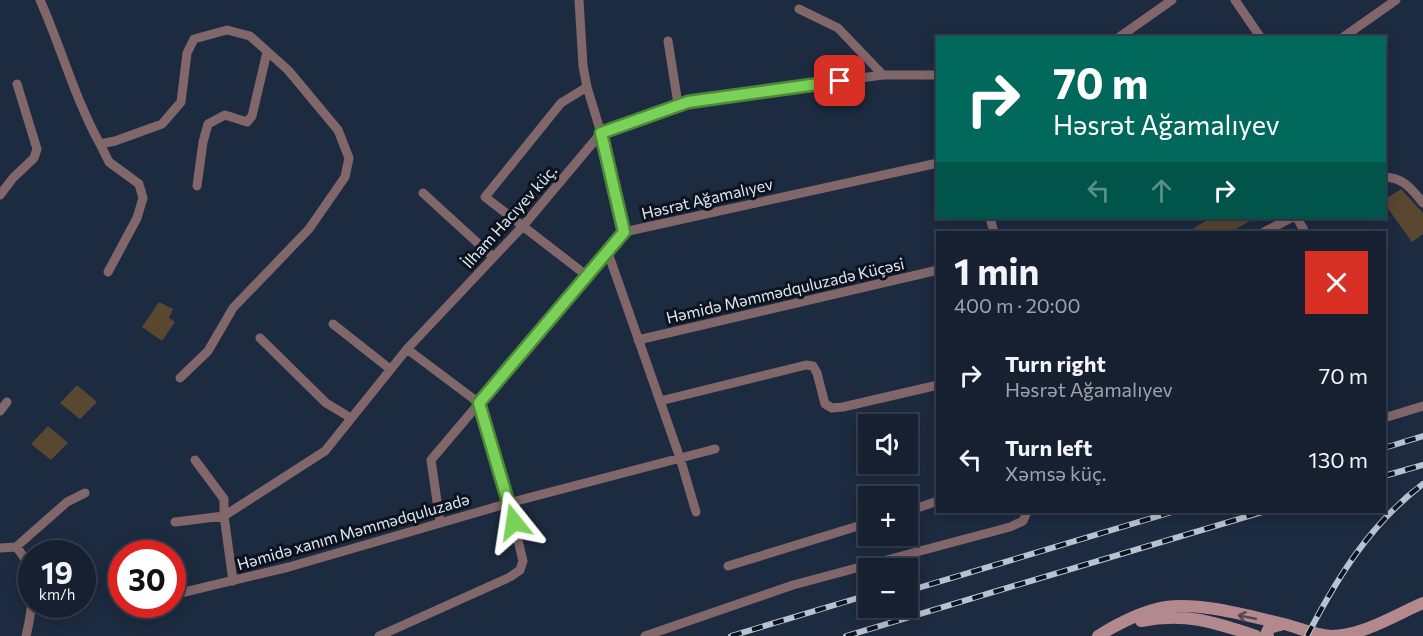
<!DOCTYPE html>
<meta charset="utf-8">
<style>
:root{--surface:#162030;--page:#232d3c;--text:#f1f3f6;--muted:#9ea3ab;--line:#353e4c}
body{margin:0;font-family:Commissioner,sans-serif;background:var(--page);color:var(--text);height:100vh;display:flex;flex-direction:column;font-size:22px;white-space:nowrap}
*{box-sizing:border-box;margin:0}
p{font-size:20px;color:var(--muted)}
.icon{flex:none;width:33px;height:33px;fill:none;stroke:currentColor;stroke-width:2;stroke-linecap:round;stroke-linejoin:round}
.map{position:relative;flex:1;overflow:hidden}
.side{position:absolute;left:936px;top:231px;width:450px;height:282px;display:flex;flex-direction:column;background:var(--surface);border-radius:0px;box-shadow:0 3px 15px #0003,0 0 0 2px var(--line)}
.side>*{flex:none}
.banner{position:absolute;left:936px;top:36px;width:450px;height:183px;border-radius:0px;box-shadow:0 3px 15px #0003,0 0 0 2px var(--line);background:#00695c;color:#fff;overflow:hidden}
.fabs{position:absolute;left:858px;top:414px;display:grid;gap:12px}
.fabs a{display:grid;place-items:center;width:60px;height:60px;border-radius:0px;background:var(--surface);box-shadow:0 3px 15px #0003,0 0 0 2px var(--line);font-size:30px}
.speed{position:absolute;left:18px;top:540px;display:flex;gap:12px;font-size:30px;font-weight:700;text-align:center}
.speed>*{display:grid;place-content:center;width:78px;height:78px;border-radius:50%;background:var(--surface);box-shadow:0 3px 15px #0003,0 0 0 2px var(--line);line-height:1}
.speed small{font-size:15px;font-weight:400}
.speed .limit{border:9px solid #d22;background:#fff;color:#111}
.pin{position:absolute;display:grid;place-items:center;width:51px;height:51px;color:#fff;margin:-26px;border-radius:12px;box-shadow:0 3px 9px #0006}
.me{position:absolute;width:66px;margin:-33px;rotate:345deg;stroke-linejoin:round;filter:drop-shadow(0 0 4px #0008)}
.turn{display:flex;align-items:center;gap:21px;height:126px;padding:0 18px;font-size:27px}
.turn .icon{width:78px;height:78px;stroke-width:2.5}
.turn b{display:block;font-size:42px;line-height:51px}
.lanes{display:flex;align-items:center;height:57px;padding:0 18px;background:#0003;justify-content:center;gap:30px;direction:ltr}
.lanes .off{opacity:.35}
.round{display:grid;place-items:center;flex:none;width:63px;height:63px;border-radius:0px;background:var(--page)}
.head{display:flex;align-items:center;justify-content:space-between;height:102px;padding:0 18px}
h1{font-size:36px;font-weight:700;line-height:45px}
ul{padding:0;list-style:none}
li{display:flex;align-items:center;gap:18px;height:84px;padding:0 18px}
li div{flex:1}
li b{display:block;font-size:22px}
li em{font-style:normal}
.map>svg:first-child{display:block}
.building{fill:#594730}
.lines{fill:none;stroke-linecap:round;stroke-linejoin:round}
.street{stroke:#82676a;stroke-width:9}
.secondary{stroke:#b4898e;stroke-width:12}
.rail-casing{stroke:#b7c2d2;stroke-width:6}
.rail{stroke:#0d131c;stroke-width:4;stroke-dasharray:11;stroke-linecap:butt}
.oneway{stroke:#58484f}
.route-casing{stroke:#4f8839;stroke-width:15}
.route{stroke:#79d157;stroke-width:10}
.labels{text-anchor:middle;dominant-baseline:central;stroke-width:6;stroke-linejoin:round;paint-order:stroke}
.street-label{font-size:16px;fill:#dde7f5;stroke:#0d131c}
</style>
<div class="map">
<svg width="1423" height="636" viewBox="0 0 1423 636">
<rect width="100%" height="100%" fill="#1d2b40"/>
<path class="building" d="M 1401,189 L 1423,213 L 1423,234 L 1412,242 L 1384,203 L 1384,200 Z
M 1211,218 L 1255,218 L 1231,232 L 1187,232 Z
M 159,302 L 173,309 L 169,318 L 175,322 L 162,341 L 142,327 Z
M 77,385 L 97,402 L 80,419 L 60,403 Z
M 48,426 L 68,443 L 51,460 L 31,444 Z"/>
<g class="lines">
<path class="street" d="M 40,0 C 61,47 75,99 100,144 L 115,141 L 162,124 L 181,102 L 187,53 L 194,39 L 227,30 L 250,36 L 288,70 L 338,130 L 349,158 L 345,177 L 309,229 L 233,308 L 208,351 L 180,378
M 579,0 L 583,66 L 587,87 L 601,133 L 624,232
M 1235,0 L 1261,38
M 799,9 L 838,28 L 883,75
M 1118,38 L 1172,0
M 1342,38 L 1396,0
M 668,41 L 678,104
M 100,144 L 109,162 L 139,184 L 143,198 L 137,218 L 108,272
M 1384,177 C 1404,178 1411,188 1423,203
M 197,186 L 203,142 L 208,124 L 225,115 L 247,122 L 252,116 L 267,52
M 423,193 L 493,257
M 0,195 L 13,178 L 34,158 L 37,149 L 17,84
M 990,218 L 994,232
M 1297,218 L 1305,232
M 1264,232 L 1291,218
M 607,250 L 680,458 L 696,512
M 586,275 L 485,197 L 561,103 L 587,87
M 333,324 L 390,369
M 260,338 L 326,403 L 351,418
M 638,340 L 938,270
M 660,401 L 806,365 L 813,366 L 817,373 L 825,404 L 832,408 L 843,407 L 938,385
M 0,411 L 7,402
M 1384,418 L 1423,406
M 195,460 L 224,499 L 224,516 L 233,581
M 908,511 L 938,501
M 175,522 L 224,516 L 325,451 L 407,349 L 523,226 L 601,133 L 688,101 L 883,75 L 938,75
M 440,522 L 431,460 L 624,232 L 938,163
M 16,547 C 38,569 33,608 26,636
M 16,547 L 67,502 L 85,493
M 0,548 L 16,547
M 728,566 L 868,523
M 172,595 L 289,567 L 509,503 L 715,449
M 379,636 L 510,577 L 520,570 L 523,561 L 509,503 L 479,403 L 407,349
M 645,636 L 793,585 L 1010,527 L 1023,521 L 1027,512"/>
<path class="secondary" d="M 1141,621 C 1185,612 1214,622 1256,636
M 1098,636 C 1119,623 1142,611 1166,607 C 1201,602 1249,616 1284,624 C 1300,628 1316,636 1333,636 C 1364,635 1395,615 1423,603
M 1268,636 L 1267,632 L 1269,628 L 1280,625"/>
<defs>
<path id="rail" d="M 1384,448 L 1423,436
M 1384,476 L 1423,465
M 908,591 L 1172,512
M 731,636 L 868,595
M 846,636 L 1262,512
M 1307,636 C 1337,578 1370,524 1423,484"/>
</defs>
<use href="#rail" class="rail-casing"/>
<use href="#rail" class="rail"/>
</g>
<defs><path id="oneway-shaft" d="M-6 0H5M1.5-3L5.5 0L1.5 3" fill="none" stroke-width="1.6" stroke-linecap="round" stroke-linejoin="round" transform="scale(1.5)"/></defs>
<use class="oneway" href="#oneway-shaft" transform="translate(1247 617) rotate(-169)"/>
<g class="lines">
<defs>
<path id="route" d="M 514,522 L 479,403 L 624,232 L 601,133 L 688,102 L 840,81"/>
</defs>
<use href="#route" class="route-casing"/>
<use href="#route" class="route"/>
</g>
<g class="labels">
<g class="street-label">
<text transform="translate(707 198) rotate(-13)">Həsrət Ağamalıyev</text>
<text transform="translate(509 216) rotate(-48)">İlham Hacıyev küç.</text>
<text transform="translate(785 290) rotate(-13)">Həmidə Məmmədquluzadə Küçəsi</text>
<text transform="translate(353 531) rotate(-16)">Həmidə xanım Məmmədquluzadə</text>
</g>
</g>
</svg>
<div class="fabs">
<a><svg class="icon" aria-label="sound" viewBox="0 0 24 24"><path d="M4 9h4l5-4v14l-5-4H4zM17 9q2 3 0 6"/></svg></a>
<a>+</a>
<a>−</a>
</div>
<div class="speed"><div>19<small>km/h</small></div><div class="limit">30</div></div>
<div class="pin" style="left:840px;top:81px;background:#d93025"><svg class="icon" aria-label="arrive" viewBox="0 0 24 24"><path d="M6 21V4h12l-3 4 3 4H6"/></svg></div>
<svg class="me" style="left:514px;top:522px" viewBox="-20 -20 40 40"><path d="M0-17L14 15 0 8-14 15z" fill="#79d157" stroke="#fff" stroke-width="4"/></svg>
<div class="banner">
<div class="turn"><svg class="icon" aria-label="right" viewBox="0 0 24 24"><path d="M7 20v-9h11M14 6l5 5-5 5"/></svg><div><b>70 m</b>Həsrət Ağamalıyev</div></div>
<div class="lanes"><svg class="icon off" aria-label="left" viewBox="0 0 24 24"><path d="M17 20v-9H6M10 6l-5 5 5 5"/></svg><svg class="icon off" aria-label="ahead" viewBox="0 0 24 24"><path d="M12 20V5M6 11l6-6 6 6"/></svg><svg class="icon" aria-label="right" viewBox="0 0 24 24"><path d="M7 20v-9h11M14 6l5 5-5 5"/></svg></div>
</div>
<section class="side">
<div class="head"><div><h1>1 min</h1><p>400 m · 20:00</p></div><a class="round" style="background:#d93025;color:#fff"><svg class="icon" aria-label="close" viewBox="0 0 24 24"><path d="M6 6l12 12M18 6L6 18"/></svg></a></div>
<ul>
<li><svg class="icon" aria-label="right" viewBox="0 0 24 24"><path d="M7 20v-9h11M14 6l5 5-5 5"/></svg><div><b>Turn right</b><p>Həsrət Ağamalıyev</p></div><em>70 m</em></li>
<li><svg class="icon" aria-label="left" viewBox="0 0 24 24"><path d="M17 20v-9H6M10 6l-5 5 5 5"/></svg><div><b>Turn left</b><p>Xəmsə küç.</p></div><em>130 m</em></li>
</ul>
</section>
</div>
